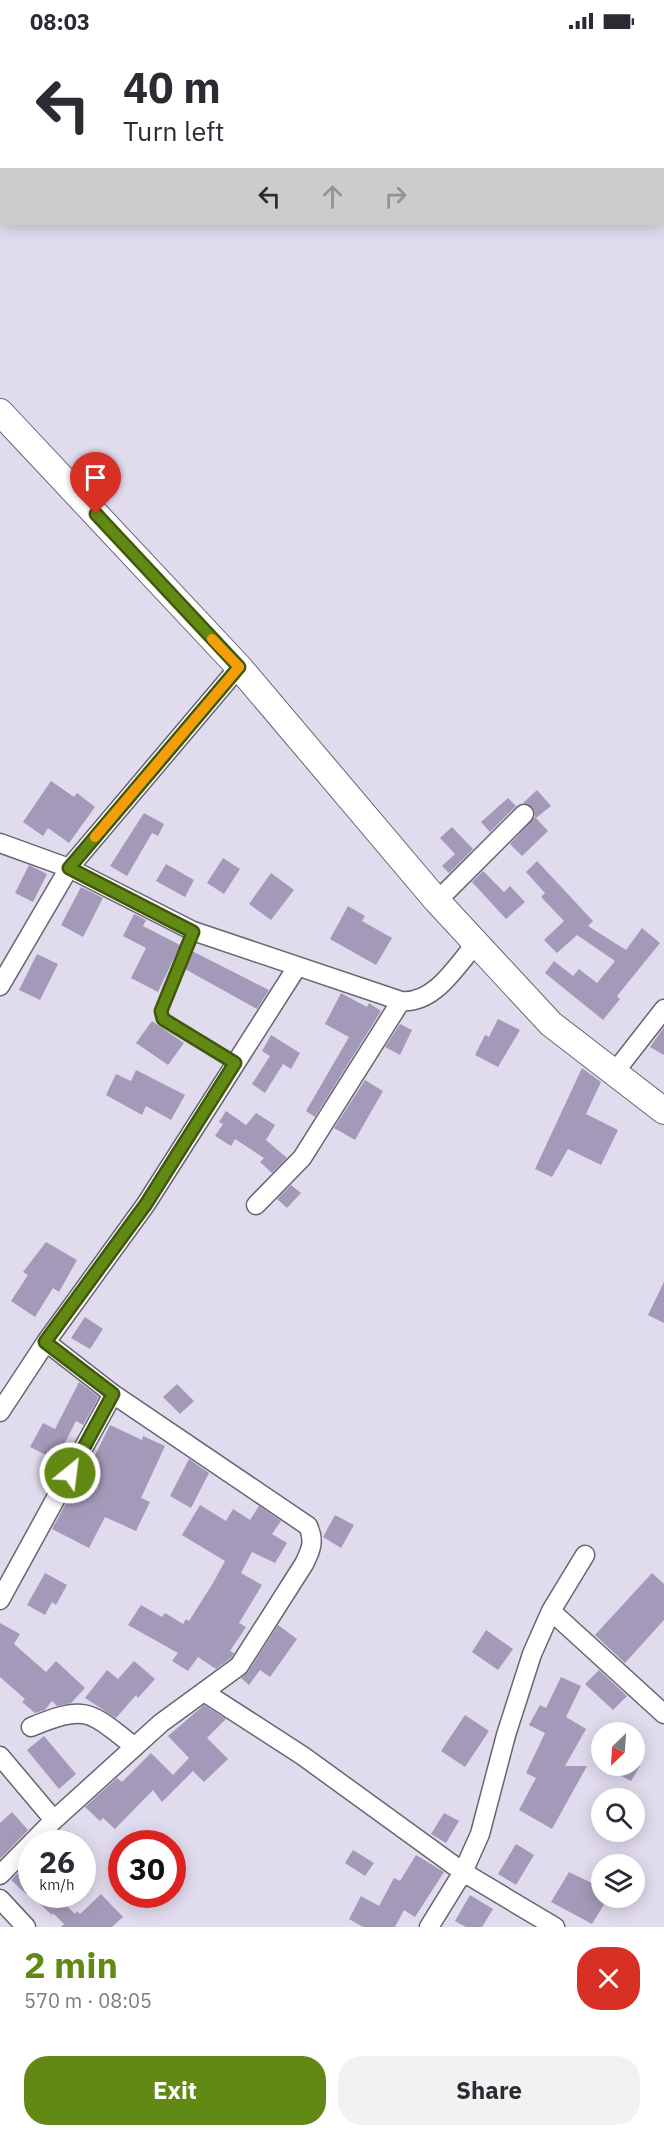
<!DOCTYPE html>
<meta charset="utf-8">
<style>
:root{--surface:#fff;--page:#f2f2f3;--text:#2b2b33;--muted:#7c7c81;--accent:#618913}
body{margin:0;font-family:"IBM Plex Sans",sans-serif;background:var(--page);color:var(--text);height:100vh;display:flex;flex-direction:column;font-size:22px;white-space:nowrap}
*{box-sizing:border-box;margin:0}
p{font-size:20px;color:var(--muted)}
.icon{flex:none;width:33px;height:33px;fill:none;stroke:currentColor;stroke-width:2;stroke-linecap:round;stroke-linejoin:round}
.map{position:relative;height:1885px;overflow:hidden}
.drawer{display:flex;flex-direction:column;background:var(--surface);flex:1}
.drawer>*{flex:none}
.guide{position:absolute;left:0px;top:0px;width:664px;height:183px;box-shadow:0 3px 15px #0003;background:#fff;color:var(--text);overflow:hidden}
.needle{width:39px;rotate:205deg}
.tools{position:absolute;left:591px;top:1680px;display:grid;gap:12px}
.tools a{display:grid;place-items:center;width:54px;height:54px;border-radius:50%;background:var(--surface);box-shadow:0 3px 15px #0003;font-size:30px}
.speed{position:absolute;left:18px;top:1788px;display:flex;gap:12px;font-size:30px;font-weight:700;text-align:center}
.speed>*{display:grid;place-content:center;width:78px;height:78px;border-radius:50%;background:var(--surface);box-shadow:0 3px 15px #0003;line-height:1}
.speed small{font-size:15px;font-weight:400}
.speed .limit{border:9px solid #d22;background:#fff;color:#111}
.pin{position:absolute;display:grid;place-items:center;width:51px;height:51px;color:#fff;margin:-62px -26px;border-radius:50% 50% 50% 0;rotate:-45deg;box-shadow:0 0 6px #0007}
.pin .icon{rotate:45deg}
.me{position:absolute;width:66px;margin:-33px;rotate:29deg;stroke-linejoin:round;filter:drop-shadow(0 0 4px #0008)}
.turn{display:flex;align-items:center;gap:21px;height:126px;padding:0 24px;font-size:27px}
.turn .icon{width:78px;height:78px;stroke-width:2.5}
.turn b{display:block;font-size:42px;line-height:51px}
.lanes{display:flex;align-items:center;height:57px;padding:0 24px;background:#0003;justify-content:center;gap:30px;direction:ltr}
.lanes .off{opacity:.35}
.round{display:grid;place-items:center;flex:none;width:63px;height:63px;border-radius:24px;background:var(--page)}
.headline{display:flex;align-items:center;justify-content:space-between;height:102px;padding:0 24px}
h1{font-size:36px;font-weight:700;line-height:45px;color:var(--accent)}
.button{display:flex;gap:12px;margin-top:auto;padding:12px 24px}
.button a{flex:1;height:69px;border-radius:24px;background:var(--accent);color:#fff;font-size:24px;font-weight:700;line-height:69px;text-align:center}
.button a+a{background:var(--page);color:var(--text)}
.status{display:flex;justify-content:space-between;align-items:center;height:42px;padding:0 30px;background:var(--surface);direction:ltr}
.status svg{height:16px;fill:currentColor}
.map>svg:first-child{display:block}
.building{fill:#a39ab9}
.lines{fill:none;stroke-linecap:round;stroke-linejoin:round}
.lane-casing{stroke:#696474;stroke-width:12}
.street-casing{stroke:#696474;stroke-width:21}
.secondary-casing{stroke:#696474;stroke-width:28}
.lane{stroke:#fff;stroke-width:9}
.street{stroke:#fff;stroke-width:18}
.secondary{stroke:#fff;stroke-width:26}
.route-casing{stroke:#3f590c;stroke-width:15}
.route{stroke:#618913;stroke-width:10}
.slow{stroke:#f59e0b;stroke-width:10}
</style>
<div class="status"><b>08:03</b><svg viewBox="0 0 49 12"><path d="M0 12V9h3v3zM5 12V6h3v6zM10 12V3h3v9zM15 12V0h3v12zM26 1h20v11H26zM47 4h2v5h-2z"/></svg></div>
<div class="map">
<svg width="664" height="1885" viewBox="0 0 664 1885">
<rect width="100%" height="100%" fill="#e1dbee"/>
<path class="building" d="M 51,739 L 74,755 L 77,751 L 95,765 L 69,801 L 48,786 L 43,794 L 23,780 Z
M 537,748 L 551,764 L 536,776 L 548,789 L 522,814 L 510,802 L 535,775 L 532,765 L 523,761 Z
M 508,756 L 516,764 L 490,790 L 481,780 Z
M 144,771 L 164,782 L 158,794 L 152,791 L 127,834 L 110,824 Z
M 452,785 L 473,807 L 449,831 L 442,824 L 455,812 L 440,796 Z
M 223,816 L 240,827 L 224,852 L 207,841 Z
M 537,819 L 593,879 L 588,884 L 626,908 L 642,886 L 660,901 L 617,954 L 620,957 L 603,978 L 545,931 L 554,919 L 573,934 L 579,927 L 597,941 L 615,919 L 577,893 L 557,911 L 544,898 L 564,879 L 541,855 L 545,851 L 526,830 Z
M 166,822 L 194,838 L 185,855 L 156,839 Z
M 29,823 L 47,832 L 33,860 L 15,851 Z
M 483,829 L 504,850 L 510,844 L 525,860 L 506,877 L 472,840 Z
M 271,831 L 294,848 L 271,878 L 249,862 Z
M 81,845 L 103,856 L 83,895 L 61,883 Z
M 348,864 L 365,874 L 362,879 L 392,896 L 376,923 L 330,897 Z
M 134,872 L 146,878 L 143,884 L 180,903 L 158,950 L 131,936 L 146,906 L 123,894 Z
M 192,909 L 269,948 L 257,967 L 185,927 Z
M 37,912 L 58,922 L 40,958 L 19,948 Z
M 341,951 L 367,965 L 369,961 L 381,969 L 315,1075 L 306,1069 L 349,995 L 325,982 Z
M 498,977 L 520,988 L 498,1025 L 475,1013 L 485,993 L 489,995 Z
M 152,979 L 184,1001 L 168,1023 L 136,1001 Z
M 400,982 L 412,988 L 400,1013 L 385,1005 Z
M 664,985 L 664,1013 L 650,1005 Z
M 271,993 L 300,1011 L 291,1027 L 283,1022 L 265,1051 L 252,1042 L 270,1014 L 262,1009 Z
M 582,1026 L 601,1040 L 586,1072 L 618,1088 L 601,1123 L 568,1107 L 552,1135 L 535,1127 Z
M 136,1028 L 185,1053 L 171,1078 L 146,1064 L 142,1073 L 106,1053 L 116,1032 L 131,1039 Z
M 365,1038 L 383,1049 L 355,1098 L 334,1086 Z
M 226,1069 L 246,1083 L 256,1071 L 275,1083 L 266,1098 L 287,1116 L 272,1131 L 260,1120 L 264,1116 L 235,1097 L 231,1104 L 215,1094 L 223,1082 L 219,1080 Z
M 291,1143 L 301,1151 L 287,1166 L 277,1157 Z
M 46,1200 L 77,1218 L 59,1250 L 53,1246 L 35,1275 L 11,1259 L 28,1233 L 23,1230 Z
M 664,1240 L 664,1281 L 648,1273 Z
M 85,1275 L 103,1287 L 90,1307 L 71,1296 Z
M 79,1340 L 99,1355 L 83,1383 L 76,1379 L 56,1418 L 30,1405 L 43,1381 L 55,1387 Z
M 177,1342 L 194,1359 L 180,1372 L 163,1355 Z
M 110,1383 L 142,1398 L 143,1394 L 165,1404 L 141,1456 L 150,1460 L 136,1489 L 105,1475 L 89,1506 L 52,1487 L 81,1434 L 84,1435 Z
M 189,1417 L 209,1431 L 191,1466 L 170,1454 Z
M 200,1463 L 226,1479 L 233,1467 L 250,1478 L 259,1464 L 281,1479 L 272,1492 L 287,1501 L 275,1521 L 252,1510 L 241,1531 L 262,1543 L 239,1581 L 246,1585 L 230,1609 L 234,1611 L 231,1616 L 216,1627 L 198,1615 L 188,1629 L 172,1619 L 178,1611 L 128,1583 L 141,1563 L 162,1575 L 165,1571 L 183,1582 L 186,1577 L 189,1579 L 213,1541 L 225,1519 L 182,1493 Z
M 335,1473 L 354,1483 L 341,1506 L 323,1495 Z
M 45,1531 L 67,1543 L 56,1563 L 52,1560 L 45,1573 L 27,1563 Z
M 652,1531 L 664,1542 L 664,1578 L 625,1621 L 595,1593 Z
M 0,1581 L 20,1592 L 14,1602 L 46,1630 L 56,1619 L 85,1646 L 71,1661 L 57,1664 L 52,1659 L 45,1668 L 35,1671 L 22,1660 L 25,1657 L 0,1635 Z
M 278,1583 L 297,1597 L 270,1635 L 260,1628 L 249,1643 L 241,1636 L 248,1630 Z
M 486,1588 L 513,1607 L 498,1628 L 472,1610 Z
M 134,1619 L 155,1637 L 138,1656 L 136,1653 L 116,1676 L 85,1656 L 107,1628 L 118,1637 Z
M 599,1628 L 627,1654 L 613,1668 L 585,1642 Z
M 561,1635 L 581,1644 L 566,1675 L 586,1687 L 565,1724 L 587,1724 L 552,1787 L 519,1768 L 536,1736 L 526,1731 L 545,1691 L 529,1683 L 540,1663 L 546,1666 Z
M 204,1663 L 226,1677 L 207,1696 L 228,1717 L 204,1740 L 193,1729 L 162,1760 L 153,1748 L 115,1787 L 103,1776 L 100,1779 L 85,1765 L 117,1736 L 122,1740 L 151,1711 L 173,1733 L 189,1716 L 168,1694 Z
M 465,1673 L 489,1689 L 465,1725 L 441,1709 Z
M 44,1694 L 76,1732 L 59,1747 L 27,1708 Z
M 602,1724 L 640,1724 L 631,1739 Z
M 12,1770 L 28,1788 L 0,1817 L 0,1781 Z
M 444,1771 L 459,1779 L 446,1801 L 431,1792 Z
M 516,1802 L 534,1813 L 516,1843 L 498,1832 Z
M 353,1808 L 374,1821 L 365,1834 L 345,1821 Z
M 416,1813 L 444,1830 L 415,1875 L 404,1868 L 395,1885 L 363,1885 L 349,1877 L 361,1854 L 379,1864 L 394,1836 L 400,1839 Z
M 32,1817 L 32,1847 L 26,1852 L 11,1838 Z
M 569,1830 L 602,1846 L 602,1856 L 608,1856 L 592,1882 L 551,1860 Z
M 29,1852 L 55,1852 L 75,1872 L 77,1869 L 80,1872 L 101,1852 L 123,1875 L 112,1885 L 61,1885 L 64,1882 L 53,1871 L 52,1873 Z
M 470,1853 L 493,1867 L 482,1885 L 466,1885 L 455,1879 Z"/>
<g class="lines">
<defs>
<path id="lane" d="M 193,889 L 161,969 L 163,977 L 235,1021"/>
<path id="street" d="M 0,801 L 69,826 L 193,889 L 401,959 C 435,962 457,923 477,900
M 437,859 L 524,772
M 0,944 L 69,826 L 239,625
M 614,1031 L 664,967
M 256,1163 L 302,1116 L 401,959
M 0,1370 L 46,1300 L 146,1162 L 297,925
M 0,1558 L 113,1352
M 551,1569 L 664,1672
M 204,1650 L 303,1714 L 463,1830 L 555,1885
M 31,1685 C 87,1662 89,1669 135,1705
M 0,1714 L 54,1778
M 0,1833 L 54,1778 L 161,1681 L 239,1624 L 304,1522 C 311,1508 315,1499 308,1484 L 113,1352 L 46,1300
M 0,1857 L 26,1885
M 429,1885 L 463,1830 L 480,1792 L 506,1693 L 532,1612 L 551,1569 L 585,1513"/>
<path id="secondary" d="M 0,370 L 239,625 L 437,859 L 551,982 L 664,1069"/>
</defs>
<use href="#lane" class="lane-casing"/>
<use href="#street" class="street-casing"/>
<use href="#secondary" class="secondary-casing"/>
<use href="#lane" class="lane"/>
<use href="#street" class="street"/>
<use href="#secondary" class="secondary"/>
</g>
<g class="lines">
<defs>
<path id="route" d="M 70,1431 L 113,1352 L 45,1300 L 146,1162 L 235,1021 L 163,977 L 161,969 L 193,890 L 69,826 L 239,625 L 96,472"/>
</defs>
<use href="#route" class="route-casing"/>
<use href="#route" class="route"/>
<path class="slow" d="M 95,795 L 239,625 L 212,597"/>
</g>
</svg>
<div class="tools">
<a><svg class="needle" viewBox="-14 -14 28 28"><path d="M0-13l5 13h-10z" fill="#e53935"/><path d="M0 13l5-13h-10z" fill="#7c7c81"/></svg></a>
<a><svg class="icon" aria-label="search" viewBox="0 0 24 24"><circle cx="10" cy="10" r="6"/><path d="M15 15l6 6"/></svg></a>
<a><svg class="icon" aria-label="layers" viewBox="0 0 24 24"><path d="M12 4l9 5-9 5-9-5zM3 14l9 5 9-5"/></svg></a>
</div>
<div class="speed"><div>26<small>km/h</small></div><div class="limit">30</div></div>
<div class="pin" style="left:96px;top:472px;background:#d93025"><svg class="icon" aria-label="arrive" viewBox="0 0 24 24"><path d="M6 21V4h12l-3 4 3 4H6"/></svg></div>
<svg class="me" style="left:70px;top:1431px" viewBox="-20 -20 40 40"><circle r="17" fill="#618913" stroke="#fff" stroke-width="3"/><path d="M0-11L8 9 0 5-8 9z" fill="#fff"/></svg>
<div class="guide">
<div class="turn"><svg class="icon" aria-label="left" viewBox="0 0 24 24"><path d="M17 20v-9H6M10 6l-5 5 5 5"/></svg><div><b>40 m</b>Turn left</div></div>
<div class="lanes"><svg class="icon" aria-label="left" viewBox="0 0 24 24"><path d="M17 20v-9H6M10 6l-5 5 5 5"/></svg><svg class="icon off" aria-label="ahead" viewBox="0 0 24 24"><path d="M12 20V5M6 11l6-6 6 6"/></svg><svg class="icon off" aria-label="right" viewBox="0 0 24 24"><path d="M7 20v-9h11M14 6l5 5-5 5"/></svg></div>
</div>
</div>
<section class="drawer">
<div class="headline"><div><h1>2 min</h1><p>570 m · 08:05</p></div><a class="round" style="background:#d93025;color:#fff"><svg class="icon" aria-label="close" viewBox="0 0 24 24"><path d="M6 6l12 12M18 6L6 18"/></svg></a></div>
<div class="button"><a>Exit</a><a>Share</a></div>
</section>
